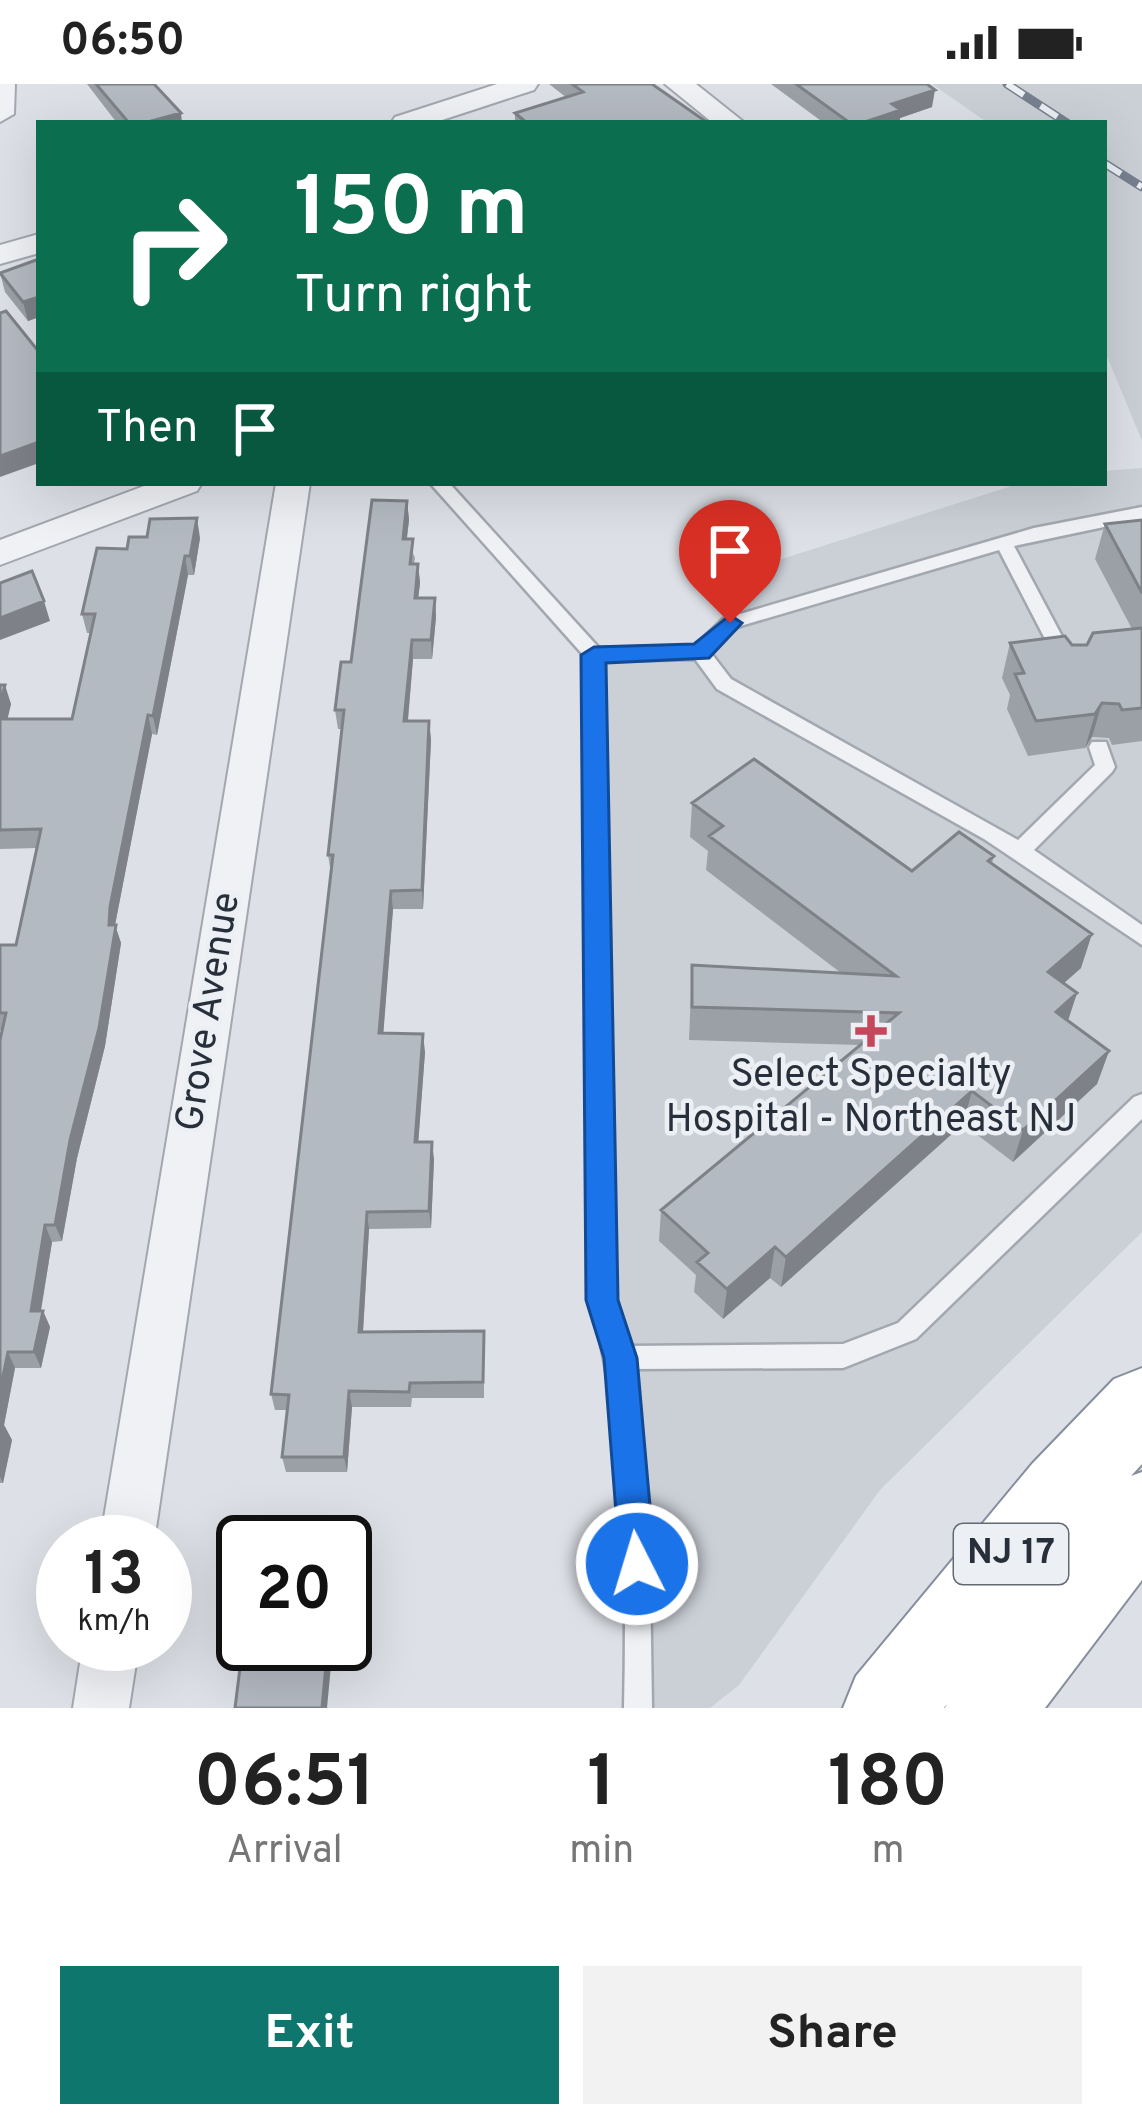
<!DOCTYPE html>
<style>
:root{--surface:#fff;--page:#f2f2f2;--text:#222;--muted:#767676;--accent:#0f766e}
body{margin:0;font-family:Overpass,sans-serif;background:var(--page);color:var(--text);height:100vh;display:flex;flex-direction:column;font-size:45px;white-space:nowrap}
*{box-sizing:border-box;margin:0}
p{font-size:39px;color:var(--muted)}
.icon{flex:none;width:66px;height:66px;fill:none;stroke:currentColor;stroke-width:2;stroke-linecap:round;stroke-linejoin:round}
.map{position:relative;height:1624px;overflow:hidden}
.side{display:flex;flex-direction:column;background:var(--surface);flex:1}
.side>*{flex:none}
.hud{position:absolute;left:36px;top:36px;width:1071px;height:366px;border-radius:0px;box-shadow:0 12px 48px #0002;background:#0b6e4f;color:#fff;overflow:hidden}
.speed{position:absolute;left:36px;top:1431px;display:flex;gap:24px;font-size:60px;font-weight:700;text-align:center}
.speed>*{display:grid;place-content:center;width:156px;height:156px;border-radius:50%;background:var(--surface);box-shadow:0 12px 48px #0002;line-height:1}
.speed small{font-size:30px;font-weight:400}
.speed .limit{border:6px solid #111;border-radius:18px;background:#fff;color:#111}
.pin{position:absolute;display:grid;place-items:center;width:102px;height:102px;color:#fff;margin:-123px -51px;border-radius:50% 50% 50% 0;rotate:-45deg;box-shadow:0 0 12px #0007}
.pin .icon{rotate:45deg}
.me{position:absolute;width:132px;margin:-66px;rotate:355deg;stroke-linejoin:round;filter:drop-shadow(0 0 9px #0008)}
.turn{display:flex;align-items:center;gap:42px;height:252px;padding:0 60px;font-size:54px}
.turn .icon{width:156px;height:156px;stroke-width:2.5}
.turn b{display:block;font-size:84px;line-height:102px}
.then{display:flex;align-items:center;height:114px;padding:0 60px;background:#0003;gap:24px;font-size:45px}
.eta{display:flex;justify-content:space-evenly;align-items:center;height:204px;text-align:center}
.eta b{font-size:72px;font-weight:700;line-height:84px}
.button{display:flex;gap:24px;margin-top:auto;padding:24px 60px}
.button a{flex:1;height:138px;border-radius:0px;background:var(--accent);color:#fff;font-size:48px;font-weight:700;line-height:138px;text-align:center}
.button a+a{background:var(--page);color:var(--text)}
.status{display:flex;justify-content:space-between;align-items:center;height:84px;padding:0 60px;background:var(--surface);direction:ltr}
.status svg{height:33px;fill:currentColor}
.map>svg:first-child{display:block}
.built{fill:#cbd0d7}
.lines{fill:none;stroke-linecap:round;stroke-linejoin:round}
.lane-casing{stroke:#a3a7af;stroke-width:5}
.street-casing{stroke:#a3a7af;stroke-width:4}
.highway-casing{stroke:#858e9c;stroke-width:4}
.lane{fill:#eff1f5;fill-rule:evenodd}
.street{fill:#eff1f5;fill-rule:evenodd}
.highway{fill:#fff;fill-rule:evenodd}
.rail-casing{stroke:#77808f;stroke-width:9}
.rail{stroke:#eceff4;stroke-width:6;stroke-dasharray:20;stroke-linecap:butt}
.wall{fill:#9ba0a7}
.shaded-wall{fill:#7e8288}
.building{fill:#b4bac2;stroke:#7e8288;stroke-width:3}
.route{fill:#1a73e8;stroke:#114b97;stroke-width:3}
.poi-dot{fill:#c6465b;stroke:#eceff4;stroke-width:4.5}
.labels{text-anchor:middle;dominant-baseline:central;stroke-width:9;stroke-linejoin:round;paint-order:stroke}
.shield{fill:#eceff4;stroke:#626972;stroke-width:3}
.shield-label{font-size:36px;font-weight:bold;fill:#272f3b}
.street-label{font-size:39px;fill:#272f3b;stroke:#eceff4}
.poi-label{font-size:39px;fill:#272f3b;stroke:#eceff4}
</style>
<div class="status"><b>06:50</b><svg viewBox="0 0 49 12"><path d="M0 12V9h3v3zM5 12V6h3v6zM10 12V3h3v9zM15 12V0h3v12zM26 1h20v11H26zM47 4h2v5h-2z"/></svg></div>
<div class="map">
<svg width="1142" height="1624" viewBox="0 0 1142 1624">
<rect width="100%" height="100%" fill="#dde0e6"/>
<path class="built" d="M 932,0 L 1142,0 L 1142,357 L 1104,265 L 1104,39 L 988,39 Z
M 1142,384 L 1142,1148 L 880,1406 L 739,1601 L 710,1624 L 638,1624 L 643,1527 L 603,1216 L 594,571 L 700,568 L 730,539 L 700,501 L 1021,399 L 1104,399 L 1104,387 Z"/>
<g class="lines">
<defs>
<path id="lane" d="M 430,399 L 449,399 L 599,564 L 695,562 L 723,535 L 1034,444 L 1142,423 L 1142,435 L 1014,462 L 1074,575 L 1072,580 L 1058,580 L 999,466 L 737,543 L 711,569 L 731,595 L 1018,756 L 1095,681 L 1089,663 L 1092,658 L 1106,658 L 1115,683 L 1112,688 L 1034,766 L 1142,841 L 1142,861 L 984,755 L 717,605 L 695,575 L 604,577 L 615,1216 L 628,1262 L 843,1260 L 898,1239 L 1134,1013 L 1142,1010 L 1142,1035 L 916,1255 L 843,1284 L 632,1285 L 649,1418 L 652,1624 L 624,1624 C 627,1486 625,1350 591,1216 L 585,573 Z"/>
<path id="street" d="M 0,0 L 15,0 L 14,30 L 0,38 Z
M 497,0 L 538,0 L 534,6 L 433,39 L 391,39 L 395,33 Z
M 665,0 L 696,0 L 745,39 L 713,39 Z
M 39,150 L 39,169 L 0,180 L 0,161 Z
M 152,399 L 202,399 L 197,407 L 0,481 L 0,456 Z
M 276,399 L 310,399 L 154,1458 L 100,1458 Z
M 83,1560 L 139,1560 L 129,1624 L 73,1624 Z"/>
<path id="highway" d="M 1142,1284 L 1142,1380 L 1131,1392 L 1142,1388 L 1142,1496 L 1045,1624 L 945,1624 L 947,1620 L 944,1624 L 843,1624 L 856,1592 L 1032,1380 L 1114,1295 Z"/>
</defs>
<use href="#lane" class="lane-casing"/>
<use href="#street" class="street-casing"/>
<use href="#highway" class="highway-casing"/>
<use href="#lane" class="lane"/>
<use href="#street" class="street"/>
<use href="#highway" class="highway"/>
<defs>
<path id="rail" d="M 1007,0 L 1067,39
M 1104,79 L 1142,103"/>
</defs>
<use href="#rail" class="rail-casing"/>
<use href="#rail" class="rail"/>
</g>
<path class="wall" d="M 87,0 L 154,0 L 182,39 L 117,39 Z
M 549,0 L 652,0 L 708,39 L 515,39 L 515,29 L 567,14 Z
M 771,0 L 927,0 L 932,23 L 900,34 L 899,39 L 824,39 Z
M 39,175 L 39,233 L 28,237 L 5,208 L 0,189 Z
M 407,417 L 409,436 L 407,455 L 415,474 L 414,480 L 418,480 L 420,499 L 418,514 L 435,514 L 436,533 L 432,575 L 413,575 L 408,637 L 429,637 L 431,656 L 423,825 L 393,825 L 383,949 L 425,968 L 418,1058 L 434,1075 L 431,1144 L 369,1145 L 363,1248 L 484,1247 L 484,1314 L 412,1314 L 411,1323 L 352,1323 L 347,1388 L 286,1388 L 282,1373 L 287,1326 L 275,1326 L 271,1310 L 331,789 L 328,771 L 342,645 L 338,645 L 335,626 Z
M 1142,436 L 1142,657 L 1112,661 L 1109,654 L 1092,653 L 1085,664 L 1028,672 L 1007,625 L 1010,611 L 1002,594 L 1010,559 L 1087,561 L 1132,545 L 1095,475 L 1105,440 Z
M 200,454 L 194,491 L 188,491 L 157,651 L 152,650 L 115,841 L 121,859 L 105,962 L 77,1074 L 62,1157 L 52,1158 L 41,1227 L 43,1227 L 50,1243 L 41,1284 L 15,1284 L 4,1341 L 12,1356 L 3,1399 L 0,1399 L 0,956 L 2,947 L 0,946 L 0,861 L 16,861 L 37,764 L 0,765 L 0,601 L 11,620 L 7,635 L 72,635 L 91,549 L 87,549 L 82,530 L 127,465 Z
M 692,719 L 912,787 L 994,772 L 992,779 L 1081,884 L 1064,899 L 1077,909 L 1068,937 L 1109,967 L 1097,1000 L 1013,1078 L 963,1040 L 781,1203 L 770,1194 L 723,1235 L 694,1208 L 696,1191 L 659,1157 L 661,1126 L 860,961 L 689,956 L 692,881 L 841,889 L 706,786 L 708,767 L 690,753 Z"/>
<path class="shaded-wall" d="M 935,6 L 932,23 L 900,34 L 899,39 L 862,39 L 892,20 Z
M 181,29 L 182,39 L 144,39 Z
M 39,213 L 39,233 L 28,237 L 23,218 Z
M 39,358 L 39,379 L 0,393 L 0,372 Z
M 407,417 L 409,436 L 404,474 L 403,455 Z
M 197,434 L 200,454 L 194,491 L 190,472 Z
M 185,472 L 188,491 L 157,651 L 153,632 Z
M 418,480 L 420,499 L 416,533 L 415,514 Z
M 435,514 L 436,533 L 432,575 L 431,556 Z
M 44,517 L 50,537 L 0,556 L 0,534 Z
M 412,556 L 413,575 L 406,656 L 404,637 Z
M 5,601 L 11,620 L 3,654 L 0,645 L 0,621 Z
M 1102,619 L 1092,653 L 1085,664 L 1095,630 Z
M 148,631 L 152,650 L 115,841 L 121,859 L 105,962 L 77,1074 L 62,1157 L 55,1141 L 109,841 L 110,823 Z
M 429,637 L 431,656 L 423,825 L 422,806 Z
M 391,807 L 393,825 L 382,967 L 379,949 Z
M 1092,850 L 1081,884 L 1038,922 L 1048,888 Z
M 1077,909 L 1066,942 L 1056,928 Z
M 423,950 L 425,968 L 417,1076 L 415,1058 Z
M 1109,967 L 1097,1000 L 1013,1078 L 1023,1046 Z
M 972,1007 L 963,1040 L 781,1203 L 786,1173 Z
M 432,1058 L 434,1075 L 431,1144 L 429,1127 Z
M 367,1128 L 369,1145 L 362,1264 L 359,1248 Z
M 45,1141 L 52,1158 L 38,1243 L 31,1227 Z
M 775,1163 L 770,1194 L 723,1235 L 727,1205 Z
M 43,1227 L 50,1243 L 41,1284 L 34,1268 Z
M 8,1268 L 15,1284 L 4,1341 L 12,1356 L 3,1399 L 0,1393 L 0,1306 Z
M 349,1307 L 352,1323 L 347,1388 L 344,1373 Z
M 328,1560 L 333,1560 L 327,1624 L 322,1624 Z"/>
<path class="building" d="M 96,0 L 154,0 L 181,29 L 144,39 L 129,39 Z
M 572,0 L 652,0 L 708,39 L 527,39 L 515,29 L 583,8 Z
M 796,0 L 927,0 L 935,6 L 892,20 L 901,26 L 862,39 L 850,39 Z
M 39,175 L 39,213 L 23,218 L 0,189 Z
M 6,227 L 39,268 L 39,358 L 0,372 L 0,229 Z
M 372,416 L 407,417 L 403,455 L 413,455 L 410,480 L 418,480 L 415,514 L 435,514 L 431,556 L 412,556 L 404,637 L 429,637 L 422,806 L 391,807 L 379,949 L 423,950 L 415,1058 L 432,1058 L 429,1127 L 367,1128 L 359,1248 L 484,1247 L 483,1298 L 410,1299 L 409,1308 L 349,1307 L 344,1373 L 282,1373 L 289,1311 L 271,1310 L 333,771 L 328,771 L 344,626 L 335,626 L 341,578 L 351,578 Z
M 197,434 L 190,472 L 185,472 L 153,632 L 148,631 L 110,823 L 109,841 L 116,841 L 99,944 L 70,1056 L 55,1141 L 45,1141 L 31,1227 L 43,1227 L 34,1268 L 8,1268 L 0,1306 L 0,956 L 6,929 L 0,929 L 0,861 L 16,861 L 41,745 L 0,746 L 0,635 L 72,635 L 95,530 L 82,530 L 97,464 L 127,465 L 129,453 L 147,453 L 150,435 Z
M 1142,436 L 1142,509 L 1105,440 Z
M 32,487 L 44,517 L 0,534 L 0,499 Z
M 1142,544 L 1142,624 L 1122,626 L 1119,620 L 1102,619 L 1095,630 L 1036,637 L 1015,590 L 1024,589 L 1010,559 L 1065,552 L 1072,561 L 1087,561 L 1093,549 Z
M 0,601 L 5,601 L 0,621 Z
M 754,675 L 912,787 L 959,748 L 994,772 L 988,777 L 1092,850 L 1048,888 L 1077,909 L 1056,928 L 1109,967 L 1023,1046 L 972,1007 L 786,1173 L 775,1163 L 727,1205 L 697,1178 L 708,1169 L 661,1126 L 899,929 L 692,923 L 692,881 L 896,892 L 709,752 L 723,742 L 692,719 Z
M 243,1560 L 328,1560 L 322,1624 L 235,1624 Z"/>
<path class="route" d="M 730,531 L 742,539 L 709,574 L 606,579 L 618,1216 L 637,1274 L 655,1480 L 650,1492 L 637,1497 L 625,1492 L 620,1480 L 604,1274 L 586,1216 L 581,571 L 594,563 L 694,560 Z"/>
<path class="poi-dot" d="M865 929h12v12h12v12h-12v12h-12v-12h-12v-12h12z"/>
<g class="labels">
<rect class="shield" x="954" y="1440" width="114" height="60" rx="9"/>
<g class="shield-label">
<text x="1011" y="1470">NJ 17</text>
</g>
<g class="street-label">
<text transform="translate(210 928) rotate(-81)">Grove Avenue</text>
</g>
<g class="poi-label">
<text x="871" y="992">Select Specialty<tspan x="871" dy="45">Hospital - Northeast NJ</tspan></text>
</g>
</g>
</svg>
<div class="speed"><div>13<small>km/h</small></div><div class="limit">20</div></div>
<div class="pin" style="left:730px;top:539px;background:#d93025"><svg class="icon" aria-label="arrive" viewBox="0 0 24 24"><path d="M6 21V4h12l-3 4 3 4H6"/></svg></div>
<svg class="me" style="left:637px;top:1480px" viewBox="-20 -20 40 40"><circle r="17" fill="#1a73e8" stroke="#fff" stroke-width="3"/><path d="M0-11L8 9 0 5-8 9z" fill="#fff"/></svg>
<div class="hud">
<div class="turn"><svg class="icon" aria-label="right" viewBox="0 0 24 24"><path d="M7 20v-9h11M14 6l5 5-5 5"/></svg><div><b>150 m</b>Turn right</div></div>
<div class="then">Then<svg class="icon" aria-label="arrive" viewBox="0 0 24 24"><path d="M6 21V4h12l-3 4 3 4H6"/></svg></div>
</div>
</div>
<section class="side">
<div class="eta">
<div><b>06:51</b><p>Arrival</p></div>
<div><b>1</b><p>min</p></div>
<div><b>180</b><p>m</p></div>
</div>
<div class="button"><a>Exit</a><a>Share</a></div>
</section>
